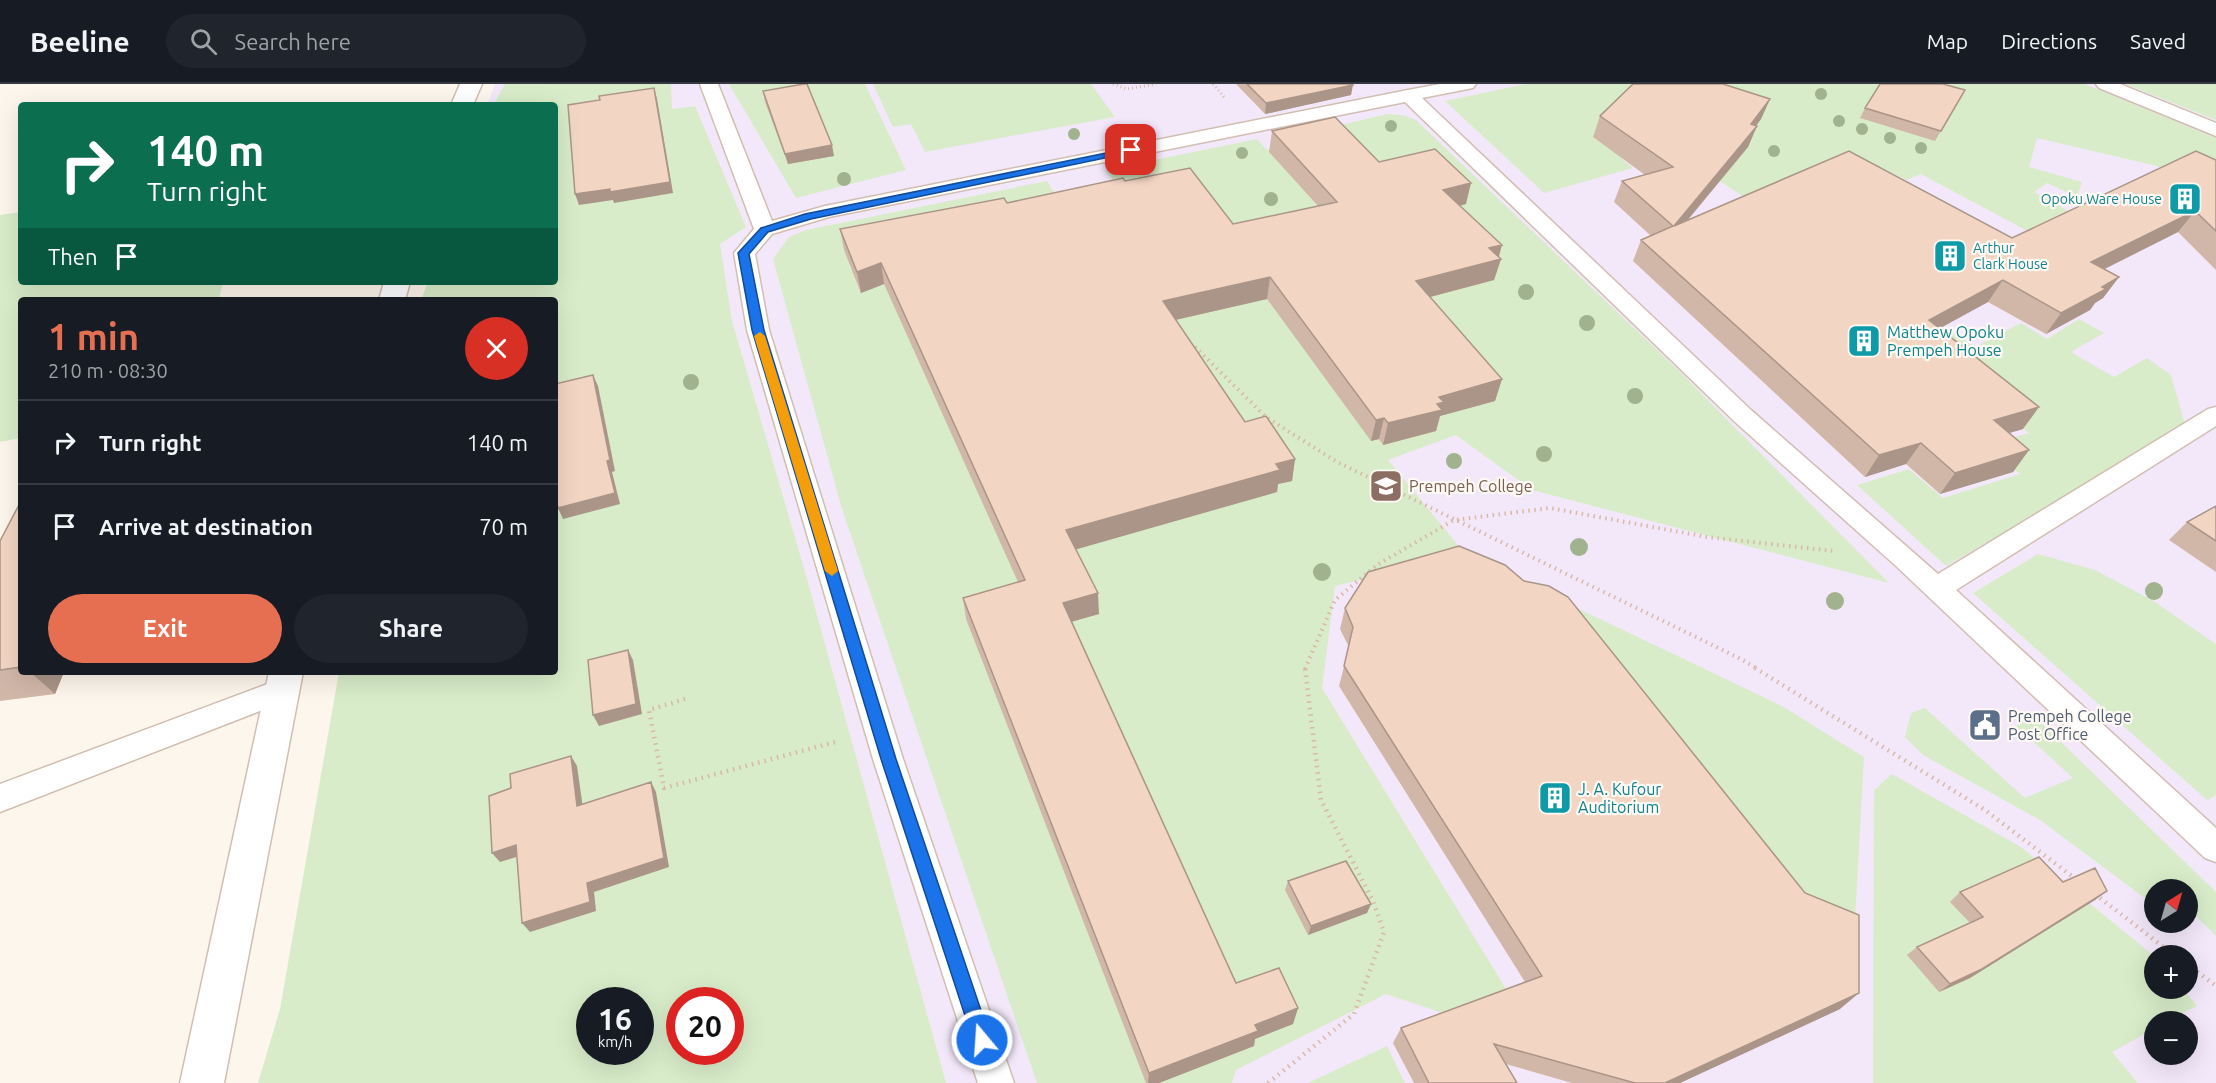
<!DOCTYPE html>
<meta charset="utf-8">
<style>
:root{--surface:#171b24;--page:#20242c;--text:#f1f3f6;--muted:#9ea1a6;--line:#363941;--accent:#e76f51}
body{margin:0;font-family:Ubuntu,sans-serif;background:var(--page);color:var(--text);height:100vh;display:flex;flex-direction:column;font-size:22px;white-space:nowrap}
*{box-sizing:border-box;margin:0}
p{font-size:20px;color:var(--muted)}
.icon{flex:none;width:33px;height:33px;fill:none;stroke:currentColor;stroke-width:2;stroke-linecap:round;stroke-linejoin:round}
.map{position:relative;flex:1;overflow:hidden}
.details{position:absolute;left:18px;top:213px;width:540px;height:378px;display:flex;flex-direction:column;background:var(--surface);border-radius:6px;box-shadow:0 6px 24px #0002}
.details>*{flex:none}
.hud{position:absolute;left:18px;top:18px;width:540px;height:183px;border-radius:6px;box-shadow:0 6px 24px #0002;background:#0b6e4f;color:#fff;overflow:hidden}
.needle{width:39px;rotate:37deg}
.buttons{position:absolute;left:2144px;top:795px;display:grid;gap:12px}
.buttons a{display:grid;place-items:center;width:54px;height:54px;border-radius:50%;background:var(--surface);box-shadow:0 6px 24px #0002;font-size:30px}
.speed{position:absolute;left:576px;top:903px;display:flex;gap:12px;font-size:30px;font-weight:700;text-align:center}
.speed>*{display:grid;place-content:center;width:78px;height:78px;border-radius:50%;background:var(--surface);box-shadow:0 6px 24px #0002;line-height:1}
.speed small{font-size:15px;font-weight:400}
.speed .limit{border:9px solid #d22;background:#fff;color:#111}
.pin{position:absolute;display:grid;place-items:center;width:51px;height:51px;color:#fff;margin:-26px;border-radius:12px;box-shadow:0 3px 9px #0006}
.me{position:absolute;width:66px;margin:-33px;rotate:342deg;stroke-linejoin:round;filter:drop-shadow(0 0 4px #0008)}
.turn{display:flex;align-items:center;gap:21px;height:126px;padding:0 30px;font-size:27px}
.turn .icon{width:78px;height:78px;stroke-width:2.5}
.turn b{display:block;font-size:42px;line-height:51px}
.then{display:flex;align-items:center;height:57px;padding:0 30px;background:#0003;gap:12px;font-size:22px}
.round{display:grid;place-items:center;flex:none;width:63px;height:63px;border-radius:32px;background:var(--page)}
.summary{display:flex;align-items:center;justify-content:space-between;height:102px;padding:0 30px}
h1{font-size:36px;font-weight:700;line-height:45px;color:var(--accent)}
.action{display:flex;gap:12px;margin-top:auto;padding:12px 30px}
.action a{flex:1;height:69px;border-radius:36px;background:var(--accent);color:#fff;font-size:24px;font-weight:700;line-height:69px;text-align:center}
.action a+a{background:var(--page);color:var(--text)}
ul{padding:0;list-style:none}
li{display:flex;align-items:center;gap:18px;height:84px;padding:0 30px;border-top:2px solid var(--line)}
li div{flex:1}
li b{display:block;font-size:22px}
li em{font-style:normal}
header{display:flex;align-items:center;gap:36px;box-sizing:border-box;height:84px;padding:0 30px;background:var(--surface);border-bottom:2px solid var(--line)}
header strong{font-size:28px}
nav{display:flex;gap:33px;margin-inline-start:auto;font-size:21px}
.search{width:420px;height:54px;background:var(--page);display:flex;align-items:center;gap:15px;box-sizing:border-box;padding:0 21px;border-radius:33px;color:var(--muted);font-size:22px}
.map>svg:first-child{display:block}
.education{fill:#f3e8fa;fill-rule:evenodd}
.green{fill:#d8ecc9;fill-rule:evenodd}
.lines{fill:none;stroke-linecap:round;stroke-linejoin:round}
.service-casing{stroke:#d1beb0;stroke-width:3}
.minor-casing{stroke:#d1beb0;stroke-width:3}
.path-far2{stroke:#d9b8a5;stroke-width:3;stroke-dasharray:1 3;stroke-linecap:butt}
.path-far1{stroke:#d9b8a5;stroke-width:4;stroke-dasharray:1.5 4.5;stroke-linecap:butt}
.path{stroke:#d9b8a5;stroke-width:4.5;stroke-dasharray:1.5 5;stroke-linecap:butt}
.service{fill:#fff;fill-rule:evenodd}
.minor{fill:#fff;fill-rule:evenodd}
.tree{fill:#a0b28e}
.wall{fill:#d1b7a8}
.shaded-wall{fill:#aa9588}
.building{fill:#f3d5c3;stroke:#aa9588;stroke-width:1.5}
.route{fill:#1a73e8;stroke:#114b97;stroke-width:1.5}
.slow{fill:#f59e0b}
.labels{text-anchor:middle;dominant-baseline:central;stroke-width:4.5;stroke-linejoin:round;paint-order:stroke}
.far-culture-label{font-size:14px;fill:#0d838f;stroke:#fffaf3;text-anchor:end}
.culture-label{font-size:16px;fill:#0d838f;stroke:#fffaf3;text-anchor:start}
.education-label{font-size:16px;fill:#785e54;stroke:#fffaf3;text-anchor:start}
.service-label{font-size:16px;fill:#4e5e75;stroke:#fffaf3;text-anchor:start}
</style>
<header>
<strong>Beeline</strong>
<div class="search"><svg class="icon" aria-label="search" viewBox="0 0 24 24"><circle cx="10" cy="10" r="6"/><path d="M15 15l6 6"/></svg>Search here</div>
<nav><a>Map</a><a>Directions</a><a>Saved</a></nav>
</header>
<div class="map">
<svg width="2216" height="999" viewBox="0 0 2216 999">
<rect width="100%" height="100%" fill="#fdf6ec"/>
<path class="education" d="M 495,0 L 2216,0 L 2216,999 L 286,999 L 555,588 L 555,21 L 487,21 ZM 2154,806 L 2187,806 L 2187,838 L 2154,838 ZM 2154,872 L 2187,872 L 2187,904 L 2154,904 ZM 590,916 L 640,916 L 640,968 L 590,968 ZM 680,916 L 730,916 L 730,968 L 680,968 ZM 2154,938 L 2187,938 L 2187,970 L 2154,970 Z"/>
<path class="green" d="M 505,0 L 671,0 L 672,25 L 695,22 L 746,143 L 720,160 L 732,237 L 807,495 L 946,999 L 258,999 L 280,925 L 339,588 L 555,588 L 555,216 L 421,216 L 428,198 L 555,198 L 555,21 L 493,21 ZM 590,916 L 640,916 L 640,968 L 590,968 ZM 680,916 L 730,916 L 730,968 L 680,968 Z
M 729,0 L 865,0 L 906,86 L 796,114 Z
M 873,0 L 1091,0 L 1115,33 L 925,68 L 911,40 L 893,43 Z
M 1526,0 L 2085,0 L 2216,54 L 2216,100 L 2153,81 L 2037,54 L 2029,83 L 2082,98 L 2077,113 L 2047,99 L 2034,108 L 2070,128 L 2076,173 L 1921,90 L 1907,96 L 1869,78 L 1754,120 L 1708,89 L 1649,69 L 1622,75 L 1633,84 L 1544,109 L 1445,17 Z
M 2126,0 L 2216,0 L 2216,36 Z
M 1387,30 L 1403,31 L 1416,36 L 1679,287 L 1889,499 L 1532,406 L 1456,351 L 1388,376 L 1466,471 L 1335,502 L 1322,604 L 1541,962 L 1386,910 L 1236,986 L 1232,999 L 1037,999 L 842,425 L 773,175 L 789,153 L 806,146 L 1047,97 L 1102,183 L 1128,115 L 1105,86 L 1257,55 L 1267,66 L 1344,50 L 1337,42 Z
M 21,128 L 21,198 L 223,198 L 219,216 L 21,216 L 21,354 L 0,358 L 0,131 Z
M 1763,129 L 1836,181 L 1944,248 L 1948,246 L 1975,263 L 2021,239 L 2047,255 L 2079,235 L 2104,249 L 2071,268 L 2114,293 L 2147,274 L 2171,291 L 2186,344 L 1946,482 L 1857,401 L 1909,385 L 1943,414 L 2020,390 L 1986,361 L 2029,349 Z
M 2038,470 L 2095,486 L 2152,516 L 2216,560 L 2216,711 L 2207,716 L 1973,509 Z
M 1575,523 L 1782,622 L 1864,673 L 1855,837 L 1809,821 Z
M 1925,624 L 2025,714 L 2073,694 L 2016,642 L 2035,633 L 2216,808 L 2216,852 L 2187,823 L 2187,806 L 2154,806 L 2154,821 L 2040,736 L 1923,671 L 1905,653 L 1911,629 Z
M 1892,690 L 2021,763 L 2154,872 L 2154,904 L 2183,905 L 2197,922 L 2168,937 L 2154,938 L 2154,945 L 2112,968 L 2138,999 L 1873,999 L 1874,706 Z
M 1387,962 L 1405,999 L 1308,999 Z"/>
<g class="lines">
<defs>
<path id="service" d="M 700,0 L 718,0 L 772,137 L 825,122 L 1408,6 L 1440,0 L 1476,0 L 1473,4 L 1422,14 L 1751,326 L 1938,490 L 2208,325 L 2216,323 L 2216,342 L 1956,506 L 2216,744 L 2216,778 L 2205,774 L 1896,482 L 1735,338 L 1405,18 L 829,133 L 772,150 L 755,170 L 769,246 L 903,675 L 1014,999 L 978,999 L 873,675 L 747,246 L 734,169 L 754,145 Z
M 2096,0 L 2120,0 L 2216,39 L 2216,52 L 2099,4 Z
M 281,595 L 291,599 L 295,607 L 291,615 L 0,728 L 0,700 Z"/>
<path id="minor" d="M 460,0 L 482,0 L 473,21 L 451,21 Z
M 384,198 L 410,198 L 405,216 L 379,216 Z
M 269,588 L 303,588 L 224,999 L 180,999 Z"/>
</defs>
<use href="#service" class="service-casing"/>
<use href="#minor" class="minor-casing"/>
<path class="path-far2" d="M 1113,0 L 1127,5 L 1156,0
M 1213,0 L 1225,14"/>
<path class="path-far1" d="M 1195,263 L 1266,333 L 1337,378 L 1741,575 L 1758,585
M 1305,585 L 1335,516 L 1377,481 L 1454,436 L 1550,424 L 1707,453 L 1834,467"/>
<path class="path" d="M 1755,584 L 1985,726 L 2077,796
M 685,615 L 649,626 L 664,704 L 839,657
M 2095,810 L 2175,872
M 2187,880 L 2216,902
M 1268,999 L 1354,930 L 1384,848 L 1373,817 L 1321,716 L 1305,584"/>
<use href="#service" class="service"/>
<use href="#minor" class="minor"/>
</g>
<g class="tree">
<circle cx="1821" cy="10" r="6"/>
<circle cx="1839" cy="37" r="6"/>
<circle cx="1391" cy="42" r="6"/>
<circle cx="1862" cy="45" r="6"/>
<circle cx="1074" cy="50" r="6"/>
<circle cx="1890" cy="54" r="6"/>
<circle cx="1921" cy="64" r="6"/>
<circle cx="1774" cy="67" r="6"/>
<circle cx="1242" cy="69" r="6"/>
<circle cx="844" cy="95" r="7"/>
<circle cx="1271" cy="115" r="7"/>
<circle cx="1526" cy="208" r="8"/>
<circle cx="1587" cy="239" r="8"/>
<circle cx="691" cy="298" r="8"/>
<circle cx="1635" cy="312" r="8"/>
<circle cx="1544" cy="370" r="8"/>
<circle cx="1454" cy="377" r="8"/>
<circle cx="1579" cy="463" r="9"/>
<circle cx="1322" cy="488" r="9"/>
<circle cx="2154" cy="507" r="9"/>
<circle cx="1835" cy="517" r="9"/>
</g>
<path class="wall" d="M 1236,0 L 1352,0 L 1351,11 L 1265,30 Z
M 1965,6 L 1935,57 L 1860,34 L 1865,24 Z
M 763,7 L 834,72 L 788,80 L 765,18 Z
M 1770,15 L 1761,35 L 1756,42 L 1757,42 L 1748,63 L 1688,136 L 2012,154 L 2216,76 L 2216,186 L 2178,148 L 2105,185 L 2119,193 L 2103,214 L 2095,219 L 2090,226 L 2046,250 L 1988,218 L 1939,244 L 2023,345 L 2009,349 L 2029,366 L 2013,388 L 1940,410 L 1906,380 L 1865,393 L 1633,177 L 1641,156 L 1651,152 L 1614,118 L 1622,97 L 1645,91 L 1593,53 L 1600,32 Z
M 1272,47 L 1379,78 L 1466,120 L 1460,122 L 1501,175 L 1494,196 L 1430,213 L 1502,295 L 1495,317 L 1440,332 L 1436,347 L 1383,361 L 1379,355 L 1371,357 L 1267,215 L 1175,236 L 1245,338 L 1295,375 L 1292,397 L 1278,400 L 1277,408 L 1076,465 L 1099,530 L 1072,537 L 1236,899 L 1298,924 L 1293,940 L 1255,955 L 1254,962 L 1159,999 L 1146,999 L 966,535 L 963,514 L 1018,498 L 884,200 L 861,209 L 844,166 L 840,145 L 1007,119 L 1125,97 L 1233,140 L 1318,122 L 1269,68 Z
M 21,417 L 21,588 L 64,588 L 55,610 L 0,617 L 0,457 Z
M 2216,422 L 2216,488 L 2169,456 L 2187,438 Z
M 1345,524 L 1840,925 L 1680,999 L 1572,999 L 1506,980 L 1517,999 L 1414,999 L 1393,959 L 1401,944 L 1525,898 L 1339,602 L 1349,563 L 1340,545 Z
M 1288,797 L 1371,820 L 1367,829 L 1308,851 L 1285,806 Z
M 2063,798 L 2107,807 L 2095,816 L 1970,894 L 1939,908 L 1907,871 L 1917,863 L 1970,839 L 1950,818 L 1960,808 Z"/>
<path class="shaded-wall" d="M 1353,1 L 1351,11 L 1265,30 L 1266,19 Z
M 654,4 L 657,15 L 673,109 L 614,119 L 613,116 L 579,121 L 575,110 Z
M 1770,15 L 1761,35 L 1742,60 L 1751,40 Z
M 1757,42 L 1748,63 L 1665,163 L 1674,142 Z
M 832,61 L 834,72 L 788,80 L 785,70 Z
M 1471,99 L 1466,120 L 1438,127 L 1443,106 Z
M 2195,127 L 2178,148 L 2076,199 L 2091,178 Z
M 1502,161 L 1498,176 L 1501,175 L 1494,196 L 1411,218 L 1416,197 L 1489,164 Z
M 881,179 L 884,200 L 861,209 L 857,188 Z
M 1270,193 L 1267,215 L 1162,239 L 1163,217 Z
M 2119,193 L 2103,214 L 2095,219 L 2090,226 L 2046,250 L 2061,229 Z
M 2003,196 L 1988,218 L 1915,258 L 1929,236 Z
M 593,291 L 598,302 L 615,387 L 612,388 L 620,420 L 563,435 L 558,424 Z
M 1502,295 L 1495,317 L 1440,332 L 1436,347 L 1383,361 L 1388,339 L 1439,313 Z
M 2039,323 L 2023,345 L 1978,358 L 1994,336 Z
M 1384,334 L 1379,355 L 1371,357 L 1376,336 Z
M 1921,359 L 1906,380 L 1865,393 L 1879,371 Z
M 2029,366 L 2013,388 L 1940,410 L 1955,389 Z
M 1295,375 L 1292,397 L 1278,400 L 1277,408 L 1067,468 L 1066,446 L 1276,380 Z
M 1098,509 L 1099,530 L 1064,540 L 1063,519 Z
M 628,566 L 633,576 L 642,630 L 599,642 L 593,631 Z
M 30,588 L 64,588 L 55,610 Z
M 571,672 L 577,682 L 584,731 L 577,722 Z
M 651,698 L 656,708 L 669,783 L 594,808 L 596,827 L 530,848 L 522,839 Z
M 516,761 L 523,771 L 500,778 L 492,769 Z
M 2107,807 L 2095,816 L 1970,894 L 1939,908 L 1950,900 Z
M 1371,820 L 1367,829 L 1308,851 L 1311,842 Z
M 1859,909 L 1840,925 L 1680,999 L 1665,999 Z
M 1298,924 L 1293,940 L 1255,955 L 1254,962 L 1159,999 L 1148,999 L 1149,989 L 1255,941 Z"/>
<path class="building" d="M 804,0 L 807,0 L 832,61 L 785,70 L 763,7 Z
M 1247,0 L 1352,0 L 1353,1 L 1266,19 Z
M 1633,0 L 1723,0 L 1770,15 L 1751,40 L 1757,42 L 1674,142 L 1849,67 L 2012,154 L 2196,67 L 2216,76 L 2216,147 L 2195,127 L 2091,178 L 2119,193 L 2102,203 L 2106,205 L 2061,229 L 2003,196 L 1929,236 L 2039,323 L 1994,336 L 2029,366 L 1955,389 L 1921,359 L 1879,371 L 1641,156 L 1673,142 L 1622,97 L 1673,83 L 1600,32 Z
M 1880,0 L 1943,0 L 1965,6 L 1941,47 L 1865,24 Z
M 654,4 L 670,98 L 610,108 L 610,105 L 575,110 L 568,21 L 600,16 L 599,12 Z
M 1335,33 L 1379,78 L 1435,65 L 1471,99 L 1443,106 L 1502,161 L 1489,164 L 1501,175 L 1416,197 L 1502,295 L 1439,313 L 1444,318 L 1437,320 L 1442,326 L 1388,339 L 1384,334 L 1376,336 L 1270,193 L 1163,217 L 1245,338 L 1266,332 L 1295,375 L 1276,380 L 1280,386 L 1066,446 L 1098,509 L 1063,519 L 1236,899 L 1279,884 L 1298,924 L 1255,941 L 1258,947 L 1149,989 L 963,514 L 1025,496 L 881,179 L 857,188 L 840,145 L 1004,114 L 1007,119 L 1123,94 L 1125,97 L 1190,84 L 1233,140 L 1337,118 L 1272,47 Z
M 593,291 L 610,376 L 607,377 L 615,409 L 558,424 L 555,411 L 555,300 Z
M 21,417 L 21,583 L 0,586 L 0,457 Z
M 2216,422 L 2216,457 L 2187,438 Z
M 1459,462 L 1505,481 L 1524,497 L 1549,502 L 1568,513 L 1805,809 L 1859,831 L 1859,909 L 1665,999 L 1635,999 L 1494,960 L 1517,999 L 1429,999 L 1401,944 L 1542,892 L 1344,582 L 1353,543 L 1345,524 L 1368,488 Z
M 628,566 L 636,620 L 593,631 L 588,576 Z
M 571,672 L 577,722 L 651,698 L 664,774 L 587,799 L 590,818 L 522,839 L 516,761 L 492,769 L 489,712 L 511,704 L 510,690 Z
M 2039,773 L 2063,798 L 2095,784 L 2107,807 L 1982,885 L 1950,900 L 1917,863 L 1983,833 L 1960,808 Z
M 1346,777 L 1371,820 L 1311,842 L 1288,797 Z"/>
<path class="route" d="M 1131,64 L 1134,64 L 1134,68 L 811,135 L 768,148 L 749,170 L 764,246 L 896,675 L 991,956 L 988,962 L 982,965 L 975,962 L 973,956 L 881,675 L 752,246 L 738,169 L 761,144 L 805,130 Z"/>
<path class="slow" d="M 760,248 L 765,252 L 838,487 L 832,492 L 825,487 L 754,252 Z"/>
<defs>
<symbol id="building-square" viewBox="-11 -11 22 22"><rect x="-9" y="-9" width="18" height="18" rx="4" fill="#0f9aa8" stroke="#fffaf3"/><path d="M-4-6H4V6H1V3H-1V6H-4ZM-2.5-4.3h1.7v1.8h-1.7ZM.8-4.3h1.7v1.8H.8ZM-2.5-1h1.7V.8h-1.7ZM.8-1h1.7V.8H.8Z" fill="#fff"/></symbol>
<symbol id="school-square" viewBox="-11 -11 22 22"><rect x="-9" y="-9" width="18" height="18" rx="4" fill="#8d6e63" stroke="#fffaf3"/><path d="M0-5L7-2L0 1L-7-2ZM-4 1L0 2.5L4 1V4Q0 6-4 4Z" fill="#fff"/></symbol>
<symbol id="civic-square" viewBox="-11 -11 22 22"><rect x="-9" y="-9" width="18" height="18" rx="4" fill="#5c6f8a" stroke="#fffaf3"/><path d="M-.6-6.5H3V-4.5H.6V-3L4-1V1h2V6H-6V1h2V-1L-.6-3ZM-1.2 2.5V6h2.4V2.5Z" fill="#fff"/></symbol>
</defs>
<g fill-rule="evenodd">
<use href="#building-square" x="2166" y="96" width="38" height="38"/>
<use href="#building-square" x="1931" y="153" width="38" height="38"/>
<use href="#building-square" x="1845" y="238" width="38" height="38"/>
<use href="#school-square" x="1367" y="383" width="38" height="38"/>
<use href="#civic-square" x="1966" y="622" width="38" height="38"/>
<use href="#building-square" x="1536" y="695" width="38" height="38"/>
</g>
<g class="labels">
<g class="far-culture-label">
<text x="2162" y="115">Opoku Ware House</text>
<text x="1973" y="164" text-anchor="start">Arthur<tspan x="1973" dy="16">Clark House</tspan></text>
</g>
<g class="culture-label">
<text x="1887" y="248">Matthew Opoku<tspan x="1887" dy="18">Prempeh House</tspan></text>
<text x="1578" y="705">J. A. Kufour<tspan x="1578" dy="18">Auditorium</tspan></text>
</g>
<g class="education-label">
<text x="1409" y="402">Prempeh College</text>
</g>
<g class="service-label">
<text x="2008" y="632">Prempeh College<tspan x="2008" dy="18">Post Office</tspan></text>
</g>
</g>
</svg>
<div class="buttons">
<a><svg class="needle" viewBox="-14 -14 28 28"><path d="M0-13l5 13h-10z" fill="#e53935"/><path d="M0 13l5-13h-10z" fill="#9ea1a6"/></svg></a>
<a>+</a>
<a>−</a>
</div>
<div class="speed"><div>16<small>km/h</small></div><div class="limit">20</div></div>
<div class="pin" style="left:1131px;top:66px;background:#d93025"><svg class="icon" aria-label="arrive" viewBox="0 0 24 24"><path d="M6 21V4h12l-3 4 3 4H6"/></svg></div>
<svg class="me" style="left:982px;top:956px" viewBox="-20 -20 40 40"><circle r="17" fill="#1a73e8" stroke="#fff" stroke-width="3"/><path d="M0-11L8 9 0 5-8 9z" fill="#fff"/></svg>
<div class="hud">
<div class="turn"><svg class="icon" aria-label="right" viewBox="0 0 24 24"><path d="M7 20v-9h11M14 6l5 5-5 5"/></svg><div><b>140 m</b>Turn right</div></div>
<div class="then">Then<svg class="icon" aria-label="arrive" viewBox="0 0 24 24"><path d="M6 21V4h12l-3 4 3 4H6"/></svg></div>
</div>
<section class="details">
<div class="summary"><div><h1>1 min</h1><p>210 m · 08:30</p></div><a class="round" style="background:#d93025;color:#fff"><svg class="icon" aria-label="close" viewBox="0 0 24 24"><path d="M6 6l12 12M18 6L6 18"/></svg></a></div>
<ul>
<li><svg class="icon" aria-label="right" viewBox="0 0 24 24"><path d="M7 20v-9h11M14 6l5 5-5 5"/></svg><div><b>Turn right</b></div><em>140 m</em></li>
<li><svg class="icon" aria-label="arrive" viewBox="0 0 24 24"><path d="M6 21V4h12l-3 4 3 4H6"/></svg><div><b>Arrive at destination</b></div><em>70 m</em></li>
</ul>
<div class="action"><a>Exit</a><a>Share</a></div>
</section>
</div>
